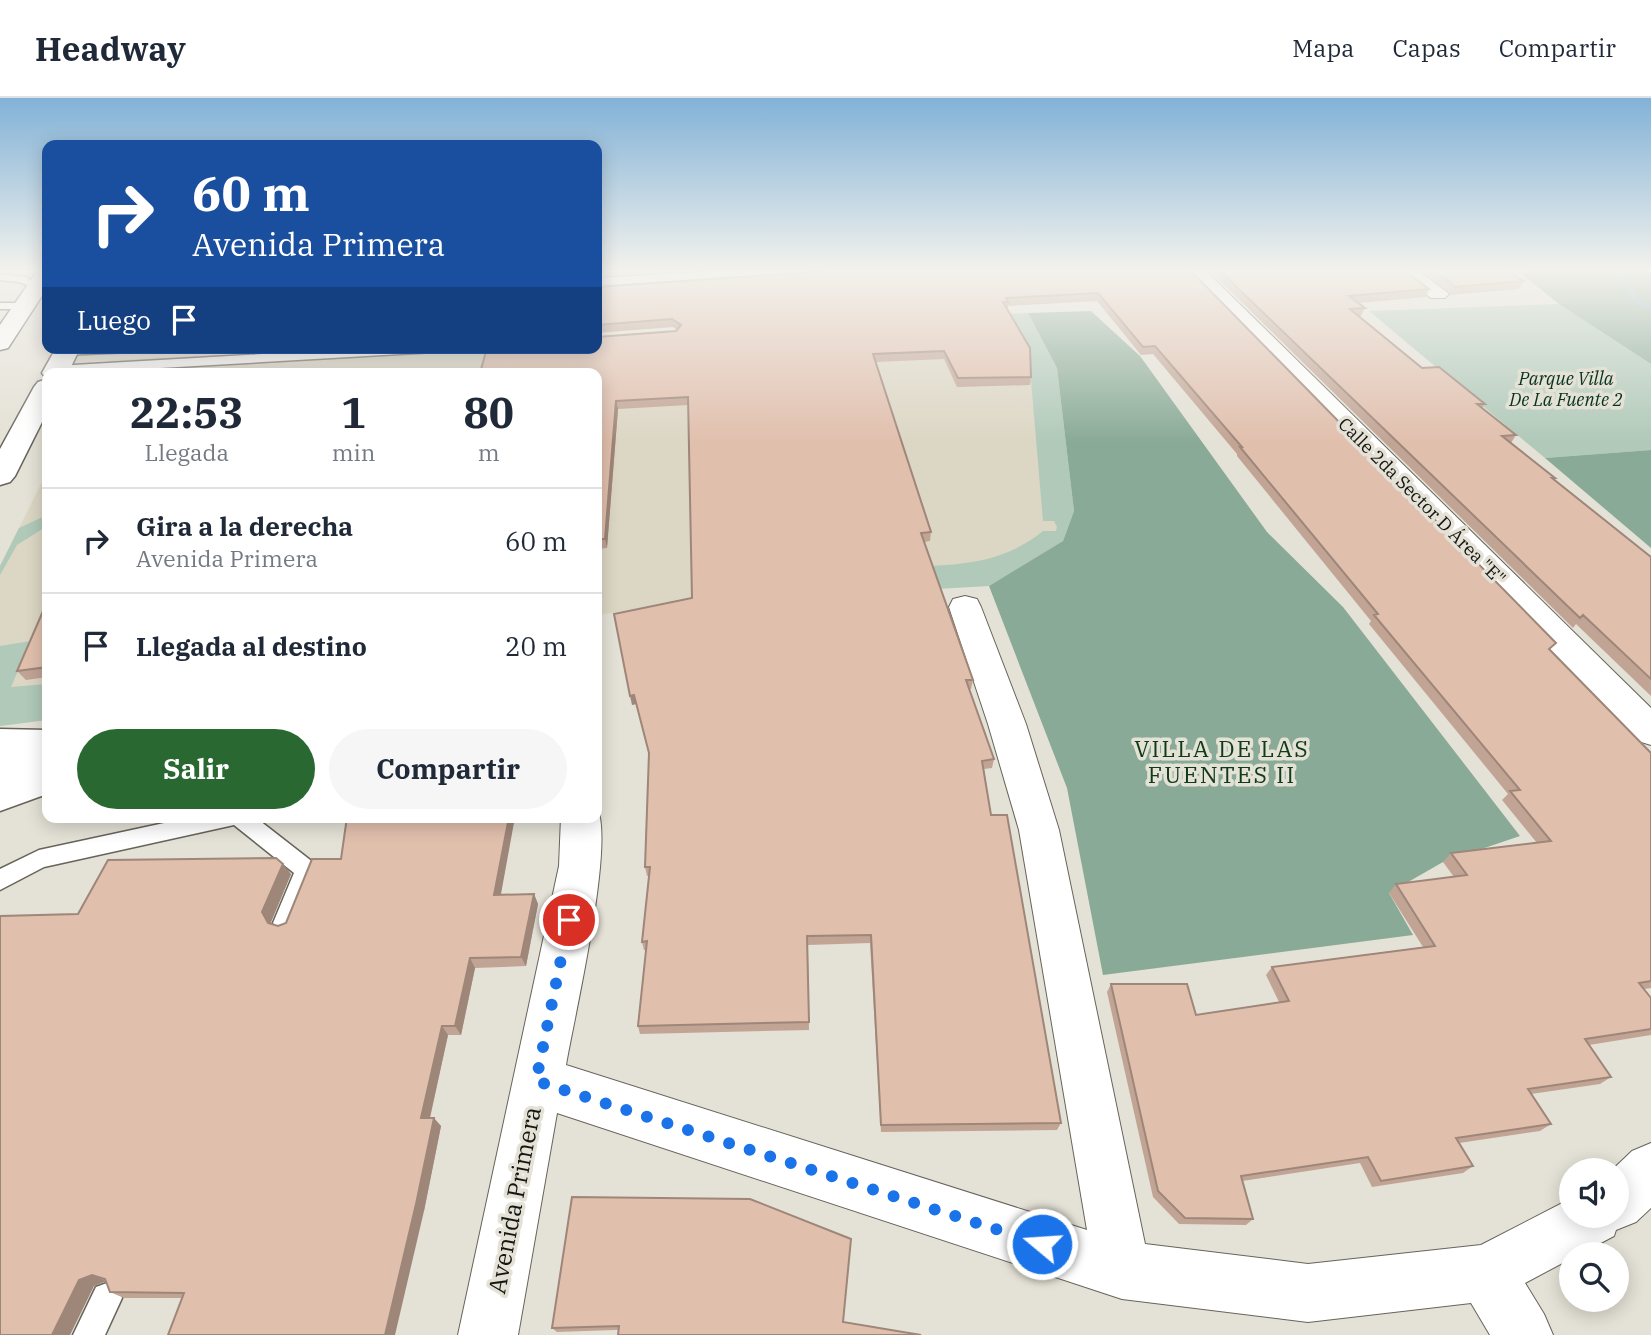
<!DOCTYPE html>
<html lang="es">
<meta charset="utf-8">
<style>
:root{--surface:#fff;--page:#f6f6f7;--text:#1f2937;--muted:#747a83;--line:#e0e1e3;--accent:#296931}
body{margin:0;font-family:"IBM Plex Serif",serif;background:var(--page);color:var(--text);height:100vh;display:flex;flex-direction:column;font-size:26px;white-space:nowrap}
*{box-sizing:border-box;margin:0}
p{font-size:23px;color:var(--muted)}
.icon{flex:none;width:38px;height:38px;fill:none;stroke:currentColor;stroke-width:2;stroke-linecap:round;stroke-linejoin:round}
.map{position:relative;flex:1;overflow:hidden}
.sheet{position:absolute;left:42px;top:270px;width:560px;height:455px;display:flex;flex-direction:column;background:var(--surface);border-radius:14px;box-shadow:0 4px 18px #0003}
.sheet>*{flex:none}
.guide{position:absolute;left:42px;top:42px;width:560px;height:214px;border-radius:14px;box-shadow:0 4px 18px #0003;background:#1a4fa0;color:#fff;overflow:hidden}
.fabs{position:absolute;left:1559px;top:1060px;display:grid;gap:14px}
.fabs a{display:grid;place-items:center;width:70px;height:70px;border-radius:50%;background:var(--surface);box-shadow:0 4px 18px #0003;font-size:35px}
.pin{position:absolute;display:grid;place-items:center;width:60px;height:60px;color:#fff;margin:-30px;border:4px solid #fff;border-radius:50%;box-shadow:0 2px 7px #0007}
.me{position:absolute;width:77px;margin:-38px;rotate:288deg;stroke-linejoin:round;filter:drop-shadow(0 0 5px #0008)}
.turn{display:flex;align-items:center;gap:24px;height:147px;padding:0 35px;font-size:32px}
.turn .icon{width:91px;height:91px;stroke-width:2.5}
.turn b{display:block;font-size:49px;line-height:60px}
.then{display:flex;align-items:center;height:66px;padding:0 35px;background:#0003;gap:14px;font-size:26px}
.eta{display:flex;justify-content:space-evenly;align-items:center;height:119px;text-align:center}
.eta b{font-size:42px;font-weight:800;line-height:49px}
.button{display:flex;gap:14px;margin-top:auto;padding:14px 35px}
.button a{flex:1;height:80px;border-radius:42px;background:var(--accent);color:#fff;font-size:28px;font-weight:800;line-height:80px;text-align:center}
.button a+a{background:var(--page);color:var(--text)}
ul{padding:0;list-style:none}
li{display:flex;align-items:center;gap:21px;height:105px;padding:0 35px;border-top:2px solid var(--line)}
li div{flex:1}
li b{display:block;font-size:26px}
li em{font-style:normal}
header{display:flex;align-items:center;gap:42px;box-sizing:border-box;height:98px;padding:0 35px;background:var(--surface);border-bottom:2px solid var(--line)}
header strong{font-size:33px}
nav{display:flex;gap:38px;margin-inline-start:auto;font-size:24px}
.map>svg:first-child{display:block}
.built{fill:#dcd6c4}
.green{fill:#b0c9b9}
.forest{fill:#89aa96}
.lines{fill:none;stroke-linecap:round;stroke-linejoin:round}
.stream{fill:#89afbd;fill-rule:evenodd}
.lane-casing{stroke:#67645a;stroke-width:3}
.street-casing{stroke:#67645a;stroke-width:2}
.primary-casing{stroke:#67645a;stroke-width:3}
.lane{fill:#fff;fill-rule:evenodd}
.street{fill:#fff;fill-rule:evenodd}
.primary{fill:#fff;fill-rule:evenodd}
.wall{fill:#c2a495}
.shaded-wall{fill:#9e8679}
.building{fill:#e1bfad;stroke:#9e8679;stroke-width:2}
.route{stroke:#1a73e8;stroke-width:12;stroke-dasharray:0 21.6}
.labels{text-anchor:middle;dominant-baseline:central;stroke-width:7;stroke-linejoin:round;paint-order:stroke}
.far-park-label{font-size:18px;font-style:italic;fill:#06331e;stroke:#e4e1d6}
.far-street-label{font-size:18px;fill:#161511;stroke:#e4e1d6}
.neighbourhood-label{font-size:23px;letter-spacing:2px;fill:#0f3b16;stroke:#e4e1d6}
.near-street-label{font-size:24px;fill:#161511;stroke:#e4e1d6}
</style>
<header>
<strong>Headway</strong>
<nav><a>Mapa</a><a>Capas</a><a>Compartir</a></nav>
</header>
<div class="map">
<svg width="1651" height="1237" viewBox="0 0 1651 1237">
<rect width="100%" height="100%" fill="#e4e1d6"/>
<path class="built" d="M 1028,215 L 1063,443 L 989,488 L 742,497 L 597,517 L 597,275 L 103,275 L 111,262 L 368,250 L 597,250 L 597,238 Z
M 47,374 L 47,622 L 0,628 L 0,468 Z"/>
<path class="green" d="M 1559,206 L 1651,266 L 1651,352 L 1545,360 L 1369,213 Z
M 1028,215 L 1057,270 L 1074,413 L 1063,443 L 989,488 L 936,491 L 900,470 C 953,466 999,469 1043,433 L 1056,433 L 1057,429 L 1054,423 L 1043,423 L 1029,259 L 1004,216 Z
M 47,417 L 47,428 L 17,447 L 0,477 L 0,468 L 19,430 Z
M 31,543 L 11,589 L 47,586 L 47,622 L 0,628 L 0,548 Z"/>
<path class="forest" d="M 1517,172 L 1651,172 L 1651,266 L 1559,206 Z
M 1091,213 L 1140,258 L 1267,434 L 1343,509 L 1520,738 L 1443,764 L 1389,795 L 1413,837 L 1103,877 L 1067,690 L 989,488 L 1063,443 L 1074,413 L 1057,270 L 1028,215 Z
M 1651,352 L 1651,450 L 1545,360 Z"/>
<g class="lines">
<path class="stream" d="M 1612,172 L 1618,172 L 1642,203 L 1651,207 L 1651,211 L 1636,207 Z"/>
<defs>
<path id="lane" d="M 0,176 L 25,179 L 43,188 L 38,191 L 19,184 L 0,182 Z
M 0,205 L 25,205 L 31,208 L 25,211 L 0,211 Z
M 66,250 L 138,250 L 132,254 L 62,257 L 60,254 Z
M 368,250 L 441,250 L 435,254 L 73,275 L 52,275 L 50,272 L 56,268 Z
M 192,719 L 255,719 L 314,765 L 317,772 L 293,832 L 285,835 L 277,832 L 273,825 L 294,775 L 234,727 L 44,769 L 0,792 L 0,771 L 39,752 Z
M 107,1185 L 118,1189 L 122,1200 L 105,1237 L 73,1237 L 96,1189 Z"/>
<path id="street" d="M 733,172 L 847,172 L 844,176 L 837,178 L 597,192 L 597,180 Z
M 1184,172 L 1205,172 L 1651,610 L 1651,647 L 1638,643 Z
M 1395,172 L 1418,172 L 1449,196 L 1445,200 L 1431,200 Z
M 965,498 L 977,501 L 981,509 L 1026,626 L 1059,732 L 1145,1146 L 1308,1166 L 1481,1147 L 1572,1100 L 1572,1118 L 1617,1118 L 1617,1073 L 1611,1073 L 1632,1053 L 1651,1045 L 1651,1110 L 1636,1124 L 1616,1132 L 1614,1138 L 1578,1157 L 1572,1157 L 1572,1160 L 1525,1185 L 1544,1216 L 1553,1237 L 1490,1237 L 1471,1205 L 1308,1224 L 1122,1201 L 557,1015 L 518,1237 L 458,1237 L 559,768 L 561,719 L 597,719 L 597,710 C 615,745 574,920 566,967 L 1087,1132 L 1019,732 L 988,626 L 949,509 L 953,501 Z
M 47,649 L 47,679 L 0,689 L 0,659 Z"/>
<path id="primary" d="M 38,172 L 47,172 L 47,190 L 8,250 L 0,252 L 0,227 Z
M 56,250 L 80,250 L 68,275 L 47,275 L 46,280 L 42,275 Z
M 47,281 L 47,314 L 15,378 L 10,384 L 0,387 L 0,351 L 34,289 L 38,284 Z
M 0,631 L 47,632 L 47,662 L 0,661 Z
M 47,663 L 47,696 L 0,713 L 0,680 Z"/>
</defs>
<use href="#lane" class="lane-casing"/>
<use href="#street" class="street-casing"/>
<use href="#primary" class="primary-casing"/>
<use href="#lane" class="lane"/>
<use href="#street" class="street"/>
<use href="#primary" class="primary"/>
</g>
<path class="wall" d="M 611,172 L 689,172 L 611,177 Z
M 1190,172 L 1550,552 L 1651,655 L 1651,890 L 1644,891 L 1651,900 L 1651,937 L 1589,947 L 1611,979 L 1600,986 L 1531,996 L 1551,1026 L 1540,1033 L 1459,1045 L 1473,1068 L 1463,1075 L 1372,1089 L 1360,1065 L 1242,1083 L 1253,1121 L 1246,1127 L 1179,1126 L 1153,1099 L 1107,894 L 1111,886 L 1196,917 L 1279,904 L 1266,877 L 1272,869 L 1423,849 L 1389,795 L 1396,786 L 1454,779 L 1443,764 L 1451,755 L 1537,745 L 1502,702 L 1508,696 L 1369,526 L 1371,523 L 1237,358 L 1237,356 L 1153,256 L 1141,257 L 1097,203 L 1008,208 L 1007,211 L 1031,279 L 1030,287 L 957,289 L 944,261 L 876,264 L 931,434 L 930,443 L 924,444 L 973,582 L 971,591 L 969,591 L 994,661 L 992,670 L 984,671 L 991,717 L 1061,1025 L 1057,1032 L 881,1034 L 870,845 L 808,847 L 809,932 L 640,936 L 638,928 L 646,852 L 644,852 L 642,844 L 649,778 L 647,778 L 645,769 L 649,657 L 636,606 L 632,607 L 692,500 L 688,307 L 618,311 L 607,450 L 597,451 L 597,275 L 677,232 L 673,229 L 597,235 L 597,189 Z
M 1209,172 L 1404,172 L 1429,191 L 1426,199 L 1358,205 L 1365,210 L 1361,218 L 1359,219 L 1422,270 L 1485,306 L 1482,310 L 1516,337 L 1511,345 L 1555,380 L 1554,381 L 1651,459 L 1651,598 L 1576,526 L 1573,530 Z
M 1422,172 L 1517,172 L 1514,178 L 1524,183 L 1519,191 L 1451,197 Z
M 47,504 L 47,579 L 26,582 L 17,573 Z
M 291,776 L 271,824 L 272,826 L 278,828 L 501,797 L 534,796 L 538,806 L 526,868 L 475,870 L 461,937 L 448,937 L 430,1020 L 441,1028 L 424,1113 L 182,1200 L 124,1200 L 110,1194 L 106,1183 L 94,1188 L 78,816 Z
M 572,1099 L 843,1224 L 557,1234 L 552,1230 Z"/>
<path class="shaded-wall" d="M 616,303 L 618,311 L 607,450 L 605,441 Z
M 634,597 L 636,606 L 632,607 L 630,598 Z
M 509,719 L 515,719 L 499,807 L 494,797 Z
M 283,766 L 291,776 L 271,824 L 276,834 L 268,825 L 262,814 Z
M 534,796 L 538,806 L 526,868 L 521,859 Z
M 470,860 L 475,870 L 461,937 L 455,928 Z
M 442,928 L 448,937 L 428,1028 L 421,1020 Z
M 434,1020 L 441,1028 L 424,1113 L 395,1237 L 385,1237 Z
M 92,1177 L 106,1183 L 94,1188 L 70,1237 L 52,1237 L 79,1182 Z"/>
<path class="building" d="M 840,172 L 1190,172 L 1556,545 L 1549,551 L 1651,655 L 1651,883 L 1639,885 L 1651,900 L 1651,931 L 1585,941 L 1611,979 L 1528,991 L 1551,1026 L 1456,1040 L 1473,1068 L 1381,1083 L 1368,1059 L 1241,1078 L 1253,1121 L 1185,1120 L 1158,1093 L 1111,886 L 1187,886 L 1196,917 L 1289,903 L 1272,869 L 1435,848 L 1396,786 L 1467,777 L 1451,755 L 1551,743 L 1510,693 L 1520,692 L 1374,517 L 1378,516 L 1240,349 L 1242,349 L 1155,248 L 1143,249 L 1098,195 L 1006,200 L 1008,204 L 1003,204 L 1030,250 L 1031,279 L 958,280 L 944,253 L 873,256 L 931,434 L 921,435 L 973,582 L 966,582 L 994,661 L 982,663 L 991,717 L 1007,717 L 1061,1025 L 881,1027 L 871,837 L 807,838 L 809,924 L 638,928 L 647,843 L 642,844 L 650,769 L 645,769 L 649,655 L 634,597 L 630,598 L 614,516 L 692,500 L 688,299 L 616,303 L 605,441 L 597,441 L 597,275 L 480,275 L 487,250 L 597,250 L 597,239 L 676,233 L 681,227 L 672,221 L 597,227 L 597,189 Z
M 1219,172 L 1404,172 L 1429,191 L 1349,198 L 1365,210 L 1350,211 L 1422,270 L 1439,269 L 1485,306 L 1477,306 L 1516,337 L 1502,338 L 1555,380 L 1552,380 L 1651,459 L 1651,581 L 1583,517 L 1580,520 Z
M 1435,172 L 1508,172 L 1504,172 L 1524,183 L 1455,189 Z
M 47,504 L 47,569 L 17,573 Z
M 347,719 L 509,719 L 494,797 L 534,796 L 521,859 L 470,860 L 455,928 L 442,928 L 421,1020 L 434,1020 L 416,1106 L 385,1237 L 168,1237 L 184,1195 L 110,1194 L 105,1181 L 92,1177 L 79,1182 L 52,1237 L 0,1237 L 0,818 L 78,816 L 108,762 L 276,760 L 283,766 L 262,814 L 268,825 L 278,828 L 286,825 L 312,761 L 341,761 Z
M 572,1099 L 750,1101 L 851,1141 L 843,1224 L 921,1237 L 618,1237 L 619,1228 L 552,1230 Z"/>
<linearGradient id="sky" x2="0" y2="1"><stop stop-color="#82b2d7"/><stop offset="0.5" stop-color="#f3f2ed"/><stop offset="1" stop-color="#f3f2ed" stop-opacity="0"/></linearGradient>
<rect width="1651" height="345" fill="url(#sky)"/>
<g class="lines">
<path class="route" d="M 569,822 L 536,983 L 1042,1146"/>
</g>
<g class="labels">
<g class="far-park-label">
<text x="1566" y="280">Parque Villa<tspan x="1566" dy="21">De La Fuente 2</tspan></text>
</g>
<g class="far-street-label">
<text transform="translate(1422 403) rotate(45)">Calle 2da Sector D Área "E"</text>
</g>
<g class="neighbourhood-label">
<text x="1222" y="650">VILLA DE LAS<tspan x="1222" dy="26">FUENTES II</tspan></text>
</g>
<g class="near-street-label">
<text transform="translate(514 1102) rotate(-79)">Avenida Primera</text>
</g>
</g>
</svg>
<div class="fabs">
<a><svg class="icon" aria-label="sound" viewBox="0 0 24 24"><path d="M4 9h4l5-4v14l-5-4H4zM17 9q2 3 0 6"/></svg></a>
<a><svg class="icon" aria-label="search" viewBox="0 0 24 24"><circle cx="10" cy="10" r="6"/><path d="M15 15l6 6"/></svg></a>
</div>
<div class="pin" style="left:569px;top:822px;background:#d93025"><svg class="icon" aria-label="arrive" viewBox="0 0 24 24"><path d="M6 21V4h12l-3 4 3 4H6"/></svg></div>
<svg class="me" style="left:1042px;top:1146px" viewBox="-20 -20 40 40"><circle r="17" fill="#1a73e8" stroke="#fff" stroke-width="3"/><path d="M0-11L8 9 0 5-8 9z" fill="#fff"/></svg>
<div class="guide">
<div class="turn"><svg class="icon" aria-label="right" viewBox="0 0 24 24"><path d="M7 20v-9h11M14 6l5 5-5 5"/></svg><div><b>60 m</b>Avenida Primera</div></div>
<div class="then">Luego<svg class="icon" aria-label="arrive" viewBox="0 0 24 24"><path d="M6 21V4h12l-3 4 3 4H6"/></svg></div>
</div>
<section class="sheet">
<div class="eta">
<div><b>22:53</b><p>Llegada</p></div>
<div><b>1</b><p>min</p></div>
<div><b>80</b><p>m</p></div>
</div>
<ul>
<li><svg class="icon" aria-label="right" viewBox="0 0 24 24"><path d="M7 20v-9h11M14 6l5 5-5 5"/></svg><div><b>Gira a la derecha</b><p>Avenida Primera</p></div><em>60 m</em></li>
<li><svg class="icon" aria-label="arrive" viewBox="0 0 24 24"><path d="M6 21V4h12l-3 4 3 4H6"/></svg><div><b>Llegada al destino</b></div><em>20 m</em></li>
</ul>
<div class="button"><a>Salir</a><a>Compartir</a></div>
</section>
</div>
